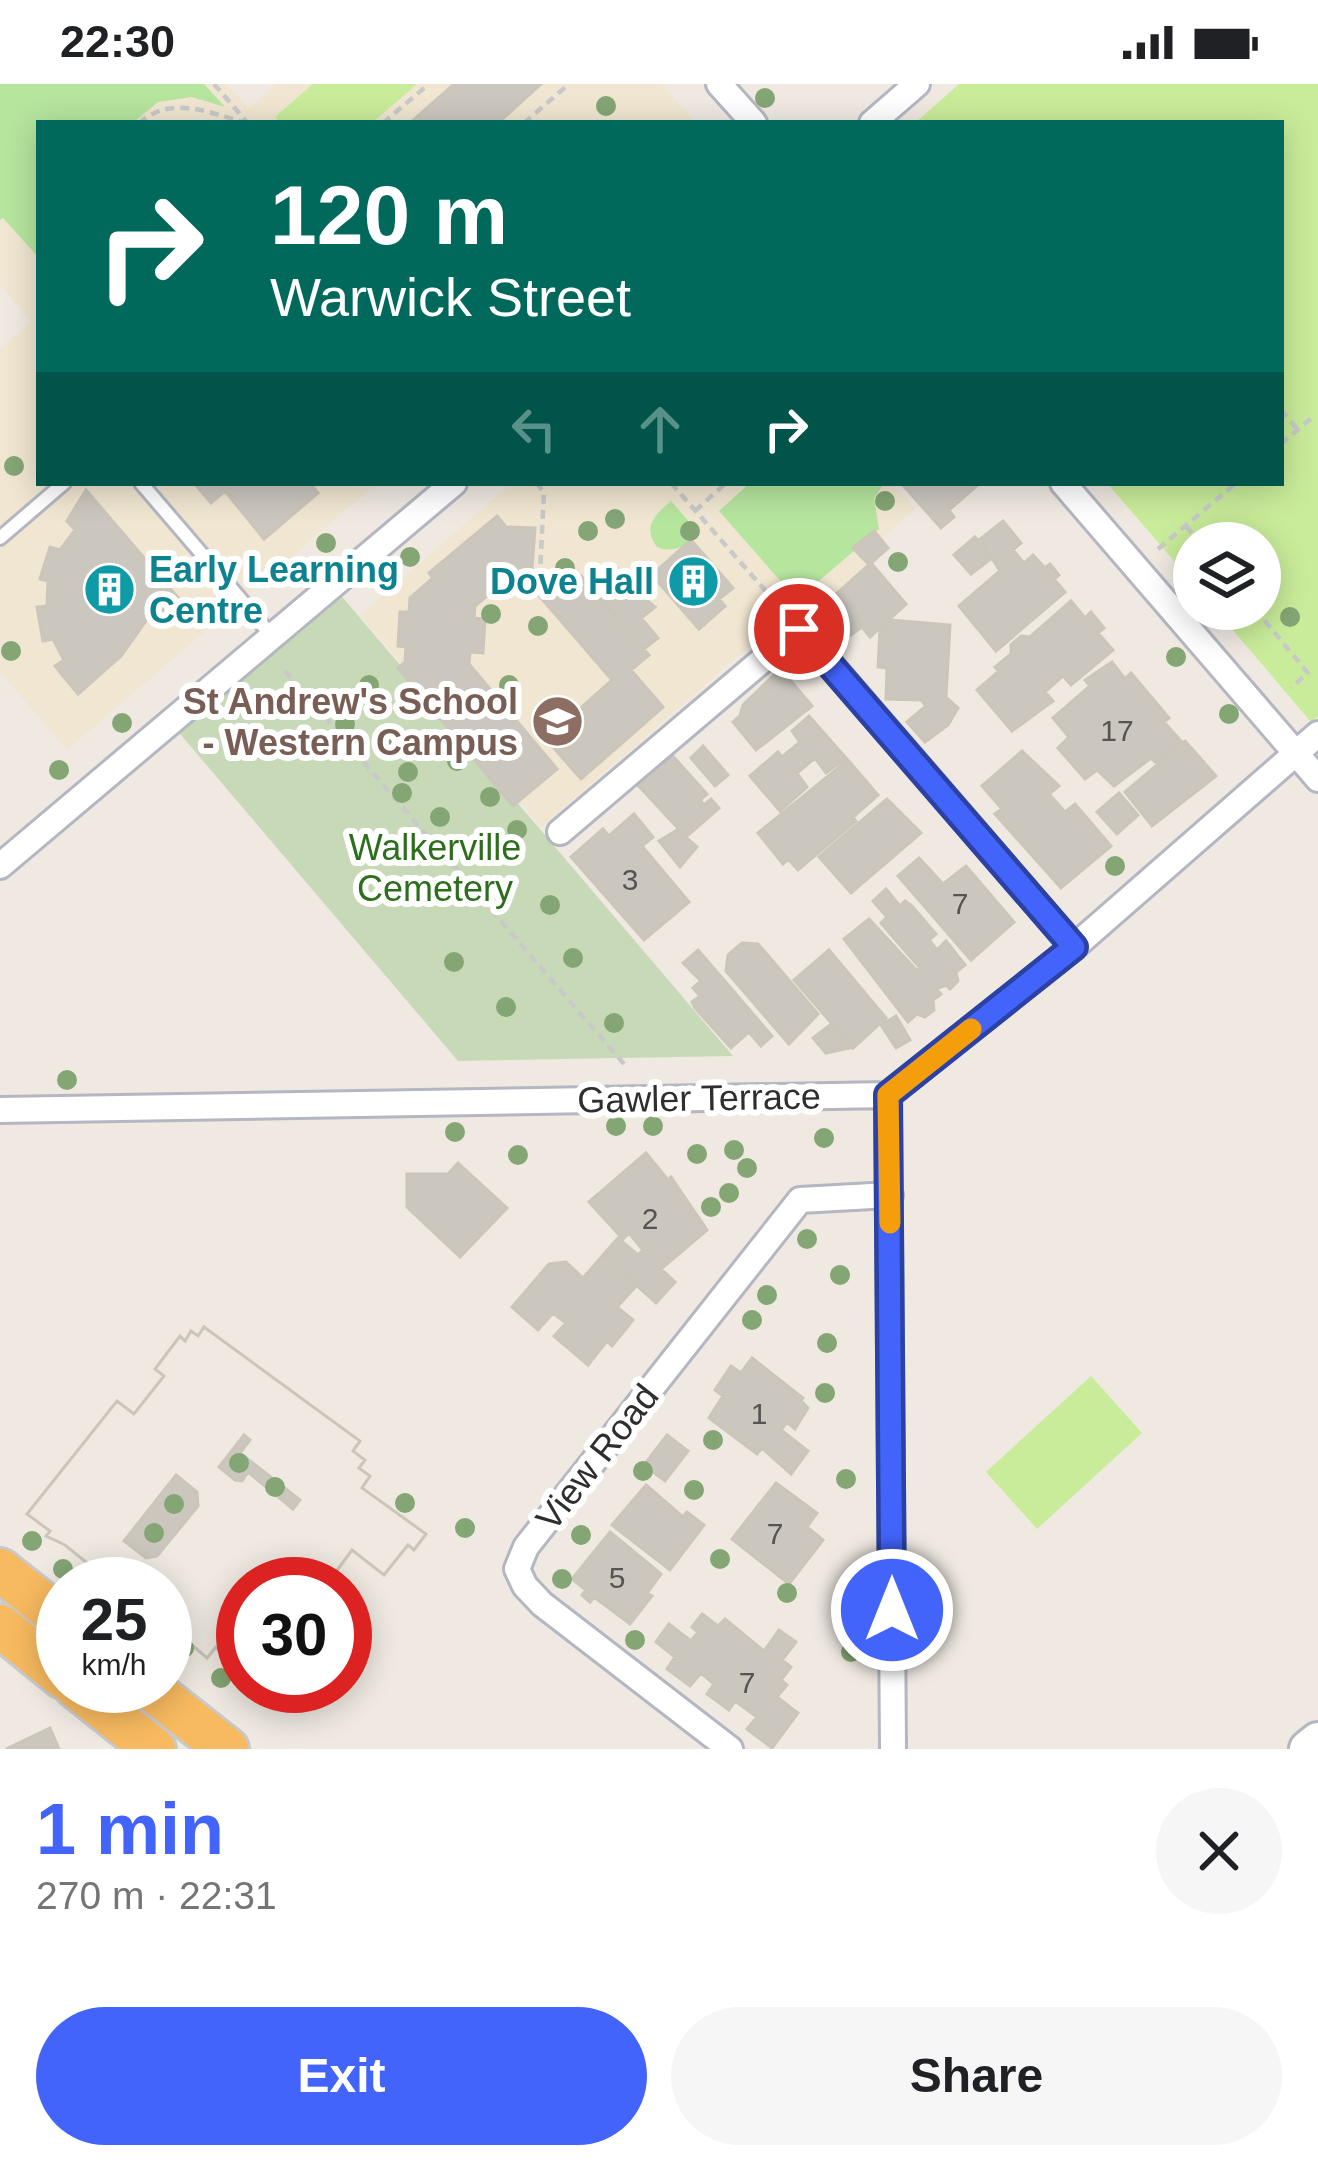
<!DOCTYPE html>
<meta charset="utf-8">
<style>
:root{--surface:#fff;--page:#f6f6f6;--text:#202124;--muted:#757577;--accent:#4264fb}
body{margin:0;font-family:Helvetica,sans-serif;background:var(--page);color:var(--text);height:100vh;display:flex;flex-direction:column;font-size:45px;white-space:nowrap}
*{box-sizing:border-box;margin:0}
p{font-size:39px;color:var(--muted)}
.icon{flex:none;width:66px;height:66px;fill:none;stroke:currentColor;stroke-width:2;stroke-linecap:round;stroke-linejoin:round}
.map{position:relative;height:1665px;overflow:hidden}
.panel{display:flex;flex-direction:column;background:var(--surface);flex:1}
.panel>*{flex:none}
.guide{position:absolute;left:36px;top:36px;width:1248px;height:366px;border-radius:0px;box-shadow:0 6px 30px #0003;background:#00695c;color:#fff;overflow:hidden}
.controls{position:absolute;left:1173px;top:438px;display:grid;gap:24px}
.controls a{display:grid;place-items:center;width:108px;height:108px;border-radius:50%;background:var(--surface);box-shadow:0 6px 30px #0003;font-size:60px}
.speed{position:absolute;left:36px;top:1473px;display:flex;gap:24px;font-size:60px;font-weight:700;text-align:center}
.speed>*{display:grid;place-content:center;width:156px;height:156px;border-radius:50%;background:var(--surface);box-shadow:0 6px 30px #0003;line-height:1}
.speed small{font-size:30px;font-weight:400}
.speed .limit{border:18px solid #d22;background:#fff;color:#111}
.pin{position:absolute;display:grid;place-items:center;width:102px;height:102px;color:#fff;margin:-51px;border:6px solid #fff;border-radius:50%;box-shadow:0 3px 12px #0007}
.me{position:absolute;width:132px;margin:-66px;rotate:0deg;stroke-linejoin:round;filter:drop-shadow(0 0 9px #0008)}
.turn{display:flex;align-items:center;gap:42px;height:252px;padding:0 36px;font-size:54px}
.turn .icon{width:156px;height:156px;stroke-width:2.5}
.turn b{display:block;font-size:84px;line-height:102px}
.lanes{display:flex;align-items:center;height:114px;padding:0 36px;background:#0003;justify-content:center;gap:60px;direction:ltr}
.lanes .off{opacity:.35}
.round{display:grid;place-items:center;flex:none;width:126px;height:126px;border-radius:63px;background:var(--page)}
.overview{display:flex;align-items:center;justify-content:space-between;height:204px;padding:0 36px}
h1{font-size:72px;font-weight:700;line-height:90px;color:var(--accent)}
.action{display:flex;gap:24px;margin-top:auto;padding:24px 36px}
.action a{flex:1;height:138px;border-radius:72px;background:var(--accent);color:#fff;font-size:48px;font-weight:700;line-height:138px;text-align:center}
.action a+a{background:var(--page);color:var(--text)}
.status{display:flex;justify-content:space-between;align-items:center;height:84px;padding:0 60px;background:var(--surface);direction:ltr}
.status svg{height:33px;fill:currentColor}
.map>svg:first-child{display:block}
.education{fill:#f0e6d1}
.green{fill:#b6e59e}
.cemetery{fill:#c8d9b8}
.pitch{fill:#c9ec9a}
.building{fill:#cbc7bf;stroke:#cbc5ba;stroke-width:3;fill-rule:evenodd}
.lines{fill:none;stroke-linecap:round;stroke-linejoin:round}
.service-casing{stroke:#b4b7c1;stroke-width:18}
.minor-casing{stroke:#b4b7c1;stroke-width:30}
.secondary-casing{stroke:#b4b7c1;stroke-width:42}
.trunk-casing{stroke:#c9c9c9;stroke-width:48}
.path{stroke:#c9c9c9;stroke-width:4.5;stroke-dasharray:9 6;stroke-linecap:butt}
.service{stroke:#fff;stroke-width:12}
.minor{stroke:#fff;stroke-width:24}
.secondary{stroke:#fff;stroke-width:36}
.trunk{stroke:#f8ba60;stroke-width:42}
.tree{fill:#84a574}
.route-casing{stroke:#2b41a3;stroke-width:30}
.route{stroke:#4264fb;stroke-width:21}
.slow{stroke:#f59e0b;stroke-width:21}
.labels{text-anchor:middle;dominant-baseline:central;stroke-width:12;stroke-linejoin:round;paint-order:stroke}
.number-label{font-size:30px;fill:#555452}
.culture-label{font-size:36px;font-weight:bold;fill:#0d838f;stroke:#fff;text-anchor:start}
.education-label{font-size:36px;font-weight:bold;fill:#785e54;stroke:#fff;text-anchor:end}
.park-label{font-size:36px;fill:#2c6e1b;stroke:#fff}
.street-label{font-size:36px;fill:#2e2e2e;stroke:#fff}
</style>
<div class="status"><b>22:30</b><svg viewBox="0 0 49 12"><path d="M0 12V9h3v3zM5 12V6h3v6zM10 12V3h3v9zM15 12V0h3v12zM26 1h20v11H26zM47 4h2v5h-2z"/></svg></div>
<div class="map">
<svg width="1318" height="1665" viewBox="0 0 1318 1665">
<rect width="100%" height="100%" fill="#efe9e1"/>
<path class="education" d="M 0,0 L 227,0 L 248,24 L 277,0 L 662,0 L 696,39 L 39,39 L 39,399 L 377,399 L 67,666 L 0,588 L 0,265 L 31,238 L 0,201 Z
M 512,399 L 892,399 L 915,425 L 881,455 L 888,464 L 809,534 L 797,521 L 541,743 L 360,531 Z"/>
<path class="green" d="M 0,0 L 204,0 L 225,23 L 192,13 L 158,18 L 133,39 L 39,39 L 39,174 L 3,134 L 0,136 Z
M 750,399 L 884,399 L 874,414 L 879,445 L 797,516 L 719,427 Z
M 671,417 L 698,448 C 685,462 676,470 657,463 C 642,442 655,431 671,417 Z"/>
<path class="cemetery" d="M 332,501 L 733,972 L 458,977 L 170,638 Z"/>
<path class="pitch" d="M 313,0 L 417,0 L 372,39 L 280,39 L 275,33 Z
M 959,0 L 1318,0 L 1318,632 L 1311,638 L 1215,525 L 1260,525 L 1260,459 L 1194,459 L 1194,500 L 1107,399 L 1281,399 L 1281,39 L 915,39 Z
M 1091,1292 L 1142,1349 L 1037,1445 L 986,1388 Z"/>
<path class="building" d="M 454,0 L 541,0 L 498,39 L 410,39 Z
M 194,399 L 310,399 L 318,409 L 264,455 L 225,407 L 211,419 Z
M 901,399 L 978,399 L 979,400 L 949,426 L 954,433 L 941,444 Z
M 86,406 L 180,516 L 167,526 L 151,530 L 121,572 L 78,610 L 55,582 L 64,576 L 53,555 L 43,557 L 37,523 L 47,522 L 48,497 L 40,495 L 50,463 L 60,466 L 75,446 L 67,437 Z
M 497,432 L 506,443 L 535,444 L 531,497 L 543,497 L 557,513 L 581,492 L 586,498 L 649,571 L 631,586 L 663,623 L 581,695 L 546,655 L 612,596 L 536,508 L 495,505 L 475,522 L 474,534 L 485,535 L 483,569 L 470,568 L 469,580 L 557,685 L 513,722 L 398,584 L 405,578 L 406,563 L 398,562 L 400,528 L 409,528 L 410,514 L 433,494 L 429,489 Z
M 1003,437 L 1021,459 L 1013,466 L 1024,479 L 1033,471 L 1045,484 L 1050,480 L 1059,491 L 1054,495 L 1065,508 L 996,567 L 959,522 L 1000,487 L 980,455 Z
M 874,447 L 888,464 L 869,481 L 853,464 Z
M 975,453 L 992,474 L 971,490 L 954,471 Z
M 691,456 L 733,504 L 719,515 L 725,522 L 699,545 L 652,491 Z
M 871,479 L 906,520 L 870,553 L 862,543 L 851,551 L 825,520 Z
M 617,485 L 618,500 L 632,504 L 655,523 L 641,534 L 658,554 L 644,565 L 586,498 Z
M 1071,517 L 1085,534 L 1091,528 L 1104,544 L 1098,549 L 1113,566 L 1071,601 L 1063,592 L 1045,608 L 1053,617 L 1012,647 L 977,606 L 999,587 L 995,583 L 1011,570 L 1011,561 L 1021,552 L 1030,553 Z
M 891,536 L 950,541 L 946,613 L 958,624 L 948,641 L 925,658 L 907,638 L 926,622 L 921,616 L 886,615 L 887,584 L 878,583 L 880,545 Z
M 1112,578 L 1125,595 L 1131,589 L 1169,634 L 1164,638 L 1181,657 L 1156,679 L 1151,674 L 1114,702 L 1097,686 L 1085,695 L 1058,664 L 1069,653 L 1053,634 L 1090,602 L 1085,596 Z
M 778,587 L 782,593 L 785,590 L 812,622 L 756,666 L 733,638 L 740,632 L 743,621 Z
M 809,632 L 846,674 L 826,689 L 815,674 L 797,689 L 807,703 L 780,727 L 750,692 L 778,668 L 782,673 L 800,658 L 792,647 Z
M 1185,657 L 1216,692 L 1152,742 L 1125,708 Z
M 703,662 L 728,691 L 715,702 L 691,674 Z
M 1022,667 L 1059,702 L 1049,710 L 1065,728 L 1075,720 L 1111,762 L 1061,804 L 995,730 L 1002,725 L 982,702 Z
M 670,669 L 707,710 L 700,716 L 704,721 L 711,715 L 719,724 L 686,753 L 637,700 Z
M 848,676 L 878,711 L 853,733 L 856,737 L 798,786 L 788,775 L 783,780 L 758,749 Z
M 1119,709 L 1138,731 L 1117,750 L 1097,728 Z
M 887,715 L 921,749 L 851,809 L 819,773 Z
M 634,730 L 653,753 L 642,762 L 689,818 L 644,856 L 571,773 L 603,745 L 609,752 Z
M 677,746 L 697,763 L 680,783 L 659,757 Z
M 919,774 L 943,800 L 966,782 L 1014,838 L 971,876 L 898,792 Z
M 886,805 L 900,822 L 905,817 L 912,822 L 936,850 L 929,856 L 937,866 L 946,857 L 965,881 L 956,888 L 958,897 L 950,905 L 946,901 L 936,905 L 941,910 L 933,916 L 934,926 L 925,933 L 917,930 L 908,938 L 844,855 L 869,835 L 921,891 L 917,887 L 920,884 L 881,839 L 887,833 L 873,817 Z
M 742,859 L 758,860 L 818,930 L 789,960 L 726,887 L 728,871 Z
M 698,866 L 772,952 L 761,962 L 749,948 L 731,964 L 695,924 L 692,918 L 700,912 L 693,904 L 701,897 L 683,879 Z
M 829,866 L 886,934 L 853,964 L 794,896 Z
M 896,932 L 910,956 L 896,964 L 881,941 Z
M 830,941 L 849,964 L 826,969 L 813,954 Z
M 646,1069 L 668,1096 L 671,1093 L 707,1146 L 661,1185 L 675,1198 L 656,1219 L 603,1171 L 618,1154 L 638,1171 L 643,1166 L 629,1149 L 623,1155 L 589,1118 Z
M 458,1079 L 507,1124 L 460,1173 L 407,1123 L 407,1090 L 448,1090 Z
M 603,1171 L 637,1201 L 617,1223 L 633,1236 L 612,1262 L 607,1257 L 588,1281 L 554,1252 L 566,1239 L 553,1229 L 538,1246 L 512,1223 L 549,1180 L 566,1178 L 583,1194 Z
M 204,1243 L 360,1357 L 353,1367 L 365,1376 L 359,1384 L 370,1392 L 362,1404 L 426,1450 L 414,1466 L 408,1461 L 384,1491 L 352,1466 L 327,1500 L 243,1500 L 243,1586 L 216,1563 L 207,1574 L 176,1547 L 165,1556 L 165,1500 L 113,1500 L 65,1461 L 46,1452 L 50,1447 L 27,1430 L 117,1317 L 134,1330 L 164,1292 L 155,1285 L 180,1252 L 185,1257 L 191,1247 L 198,1252 ZM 244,1351 L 250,1356 L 240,1369 L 300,1416 L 293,1425 L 248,1388 L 242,1397 L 235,1396 L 219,1383 Z
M 204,1243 L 360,1357 L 353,1367 L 365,1376 L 359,1384 L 370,1392 L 362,1404 L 426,1450 L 414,1466 L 408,1461 L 384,1491 L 352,1466 L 327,1500 L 243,1500 L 243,1586 L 216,1563 L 207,1574 L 176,1547 L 165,1556 L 165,1500 L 113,1500 L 65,1461 L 46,1452 L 50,1447 L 27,1430 L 117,1317 L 134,1330 L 164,1292 L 155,1285 L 180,1252 L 185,1257 L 191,1247 L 198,1252 ZM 176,1391 L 197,1408 L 198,1422 L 157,1472 L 146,1474 L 124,1457 Z
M 752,1274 L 803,1314 L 801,1317 L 808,1324 L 795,1345 L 787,1338 L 781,1346 L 808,1367 L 791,1390 L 762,1364 L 757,1370 L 709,1334 L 723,1312 L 715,1306 L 731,1282 L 741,1289 Z
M 667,1351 L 688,1367 L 665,1397 L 644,1381 Z
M 776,1399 L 817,1429 L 807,1443 L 823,1456 L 789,1500 L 732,1455 Z
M 646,1401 L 683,1433 L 687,1428 L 704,1441 L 670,1486 L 612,1441 Z
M 610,1448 L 661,1490 L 647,1509 L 652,1512 L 630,1540 L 594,1513 L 590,1518 L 582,1511 L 586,1506 L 572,1495 Z
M 702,1530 L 718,1542 L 725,1535 L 764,1567 L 779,1546 L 796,1558 L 782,1576 L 791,1583 L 781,1596 L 787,1601 L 777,1613 L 798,1629 L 772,1664 L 747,1645 L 757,1633 L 735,1617 L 729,1626 L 707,1610 L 714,1600 L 701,1589 L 690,1602 L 667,1585 L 675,1573 L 656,1558 L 669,1540 L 691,1557 L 698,1548 L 692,1543 Z
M 50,1644 L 59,1665 L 6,1665 Z"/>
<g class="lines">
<defs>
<path id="service" d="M 141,399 L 272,552
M 0,454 L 64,399"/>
<path id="minor" d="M 719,0 L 754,39
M 872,39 L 917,0
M 1063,399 L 1318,695
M 787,530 L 1074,863
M 560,748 L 799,545
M 0,782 L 454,399
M 888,1011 L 1074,863 L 1318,650
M 0,1026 L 888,1011 L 893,1665
M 730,1665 L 542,1520 L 525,1502 L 517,1485 L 526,1463 L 800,1116 L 890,1111"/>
<path id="secondary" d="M 1308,1665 L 1318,1657"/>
<path id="trunk" d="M 0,1486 L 63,1536
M 0,1542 L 63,1593
M 75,1602 L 154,1665
M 147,1602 L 227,1665"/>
</defs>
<use href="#service" class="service-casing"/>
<use href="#minor" class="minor-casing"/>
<use href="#secondary" class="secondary-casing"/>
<use href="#trunk" class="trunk-casing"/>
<path class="path" d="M 214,0 L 246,37
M 139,39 C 171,11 209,28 245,39
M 383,39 L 429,0
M 524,39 L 569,0
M 1281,326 L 1298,346
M 1281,360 L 1315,331
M 536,399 L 544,408 L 540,489
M 671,399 L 771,513
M 695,427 L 726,399
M 1186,442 L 1200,459
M 1158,465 L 1236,399
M 1255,525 L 1308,589 L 1291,604
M 285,587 L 624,980"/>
<use href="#service" class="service"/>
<use href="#minor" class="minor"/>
<use href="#secondary" class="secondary"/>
<use href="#trunk" class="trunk"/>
</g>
<g class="tree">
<circle cx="765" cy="14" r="10"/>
<circle cx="606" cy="22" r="10"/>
<circle cx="14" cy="382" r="10"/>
<circle cx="885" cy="417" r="10"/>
<circle cx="615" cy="435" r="10"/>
<circle cx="588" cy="447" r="10"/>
<circle cx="690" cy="447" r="10"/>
<circle cx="326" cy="459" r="10"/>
<circle cx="410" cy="473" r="10"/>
<circle cx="898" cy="478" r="10"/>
<circle cx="565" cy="484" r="10"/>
<circle cx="491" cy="530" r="10"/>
<circle cx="1290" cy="533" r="10"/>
<circle cx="538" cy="542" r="10"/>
<circle cx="11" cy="567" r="10"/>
<circle cx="1176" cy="573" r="10"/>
<circle cx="369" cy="601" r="10"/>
<circle cx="509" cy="601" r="10"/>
<circle cx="1229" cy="630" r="10"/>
<circle cx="122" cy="639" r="10"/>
<circle cx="345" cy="640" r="10"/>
<circle cx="268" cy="655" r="10"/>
<circle cx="389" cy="657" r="10"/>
<circle cx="457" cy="677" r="10"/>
<circle cx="59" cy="686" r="10"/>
<circle cx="408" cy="688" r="10"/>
<circle cx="402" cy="709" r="10"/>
<circle cx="490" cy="713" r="10"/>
<circle cx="440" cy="733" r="10"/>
<circle cx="517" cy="746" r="10"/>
<circle cx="1115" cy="782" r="10"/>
<circle cx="550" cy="821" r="10"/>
<circle cx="573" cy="874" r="10"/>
<circle cx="454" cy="878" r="10"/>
<circle cx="506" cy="923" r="10"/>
<circle cx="614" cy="939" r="10"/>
<circle cx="67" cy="996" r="10"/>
<circle cx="616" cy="1042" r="10"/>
<circle cx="653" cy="1042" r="10"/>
<circle cx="455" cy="1048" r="10"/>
<circle cx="824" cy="1054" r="10"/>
<circle cx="734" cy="1066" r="10"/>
<circle cx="697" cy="1070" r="10"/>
<circle cx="518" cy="1071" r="10"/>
<circle cx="747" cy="1084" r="10"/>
<circle cx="729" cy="1109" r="10"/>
<circle cx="711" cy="1123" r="10"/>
<circle cx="807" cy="1155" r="10"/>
<circle cx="840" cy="1191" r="10"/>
<circle cx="767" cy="1211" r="10"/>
<circle cx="752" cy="1236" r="10"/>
<circle cx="827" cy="1259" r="10"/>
<circle cx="825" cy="1309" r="10"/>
<circle cx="713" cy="1356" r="10"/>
<circle cx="239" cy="1379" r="10"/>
<circle cx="643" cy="1387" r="10"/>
<circle cx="846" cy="1395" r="10"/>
<circle cx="275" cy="1403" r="10"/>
<circle cx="694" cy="1406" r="10"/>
<circle cx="405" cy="1419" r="10"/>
<circle cx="174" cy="1420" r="10"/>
<circle cx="465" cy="1444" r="10"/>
<circle cx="154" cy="1449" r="10"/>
<circle cx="581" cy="1451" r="10"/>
<circle cx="32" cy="1457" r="10"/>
<circle cx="720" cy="1475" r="10"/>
<circle cx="63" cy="1485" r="10"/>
<circle cx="562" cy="1495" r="10"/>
<circle cx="787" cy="1509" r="10"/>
<circle cx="635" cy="1556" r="10"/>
<circle cx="184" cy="1564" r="10"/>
<circle cx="851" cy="1568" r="10"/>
<circle cx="221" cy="1594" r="10"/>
</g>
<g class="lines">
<defs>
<path id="route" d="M 799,545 L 1074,863 L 888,1011 L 892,1526"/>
</defs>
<use href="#route" class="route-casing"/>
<use href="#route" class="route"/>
<path class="slow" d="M 890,1139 L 888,1011 L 971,945"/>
</g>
<defs>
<symbol id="building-disc" viewBox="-11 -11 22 22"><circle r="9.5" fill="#0f9aa8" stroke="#fff"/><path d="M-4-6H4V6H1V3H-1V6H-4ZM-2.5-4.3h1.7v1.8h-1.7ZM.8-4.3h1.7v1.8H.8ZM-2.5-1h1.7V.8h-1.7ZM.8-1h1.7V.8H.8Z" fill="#fff"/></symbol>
<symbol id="school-disc" viewBox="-11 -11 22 22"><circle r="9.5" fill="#8d6e63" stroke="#fff"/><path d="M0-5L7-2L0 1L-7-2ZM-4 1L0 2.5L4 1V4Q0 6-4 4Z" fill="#fff"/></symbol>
</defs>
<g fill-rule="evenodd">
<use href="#building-disc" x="664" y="468" width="59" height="59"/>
<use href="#building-disc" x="80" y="476" width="59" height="59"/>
<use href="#school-disc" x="528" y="608" width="59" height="59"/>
</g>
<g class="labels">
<g class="number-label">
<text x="1117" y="646">17</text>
<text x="630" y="795">3</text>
<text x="960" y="819">7</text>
<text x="650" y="1134">2</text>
<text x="759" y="1329">1</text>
<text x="775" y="1449">7</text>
<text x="617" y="1493">5</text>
<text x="747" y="1598">7</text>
</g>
<g class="culture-label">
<text x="149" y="485">Early Learning<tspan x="149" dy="41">Centre</tspan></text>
<text x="654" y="497" text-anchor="end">Dove Hall</text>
</g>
<g class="education-label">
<text x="518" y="617">St Andrew's School<tspan x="518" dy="41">- Western Campus</tspan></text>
</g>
<g class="park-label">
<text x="435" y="763">Walkerville<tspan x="435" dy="41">Cemetery</tspan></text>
</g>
<g class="street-label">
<text transform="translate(699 1014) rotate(-1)">Gawler Terrace</text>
<text transform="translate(597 1373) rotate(-52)">View Road</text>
</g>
</g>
</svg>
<div class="controls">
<a><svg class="icon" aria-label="layers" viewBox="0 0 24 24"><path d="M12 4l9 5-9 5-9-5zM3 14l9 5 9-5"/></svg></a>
</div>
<div class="speed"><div>25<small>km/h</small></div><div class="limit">30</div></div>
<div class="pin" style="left:799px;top:545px;background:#d93025"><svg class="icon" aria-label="arrive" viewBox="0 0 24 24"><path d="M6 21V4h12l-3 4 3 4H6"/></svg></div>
<svg class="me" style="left:892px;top:1526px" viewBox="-20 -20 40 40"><circle r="17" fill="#4264fb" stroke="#fff" stroke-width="3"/><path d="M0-11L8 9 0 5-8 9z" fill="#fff"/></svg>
<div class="guide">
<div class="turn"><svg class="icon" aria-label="right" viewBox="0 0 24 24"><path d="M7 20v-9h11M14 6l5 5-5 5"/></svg><div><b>120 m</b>Warwick Street</div></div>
<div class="lanes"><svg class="icon off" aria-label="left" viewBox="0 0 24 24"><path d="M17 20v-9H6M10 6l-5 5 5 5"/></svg><svg class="icon off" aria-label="ahead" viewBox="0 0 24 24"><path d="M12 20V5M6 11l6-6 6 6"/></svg><svg class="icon" aria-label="right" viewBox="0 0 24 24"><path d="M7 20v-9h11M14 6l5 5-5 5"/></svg></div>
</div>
</div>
<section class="panel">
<div class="overview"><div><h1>1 min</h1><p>270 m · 22:31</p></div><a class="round"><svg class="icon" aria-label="close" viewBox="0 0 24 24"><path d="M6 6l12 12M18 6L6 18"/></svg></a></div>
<div class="action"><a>Exit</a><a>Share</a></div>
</section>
